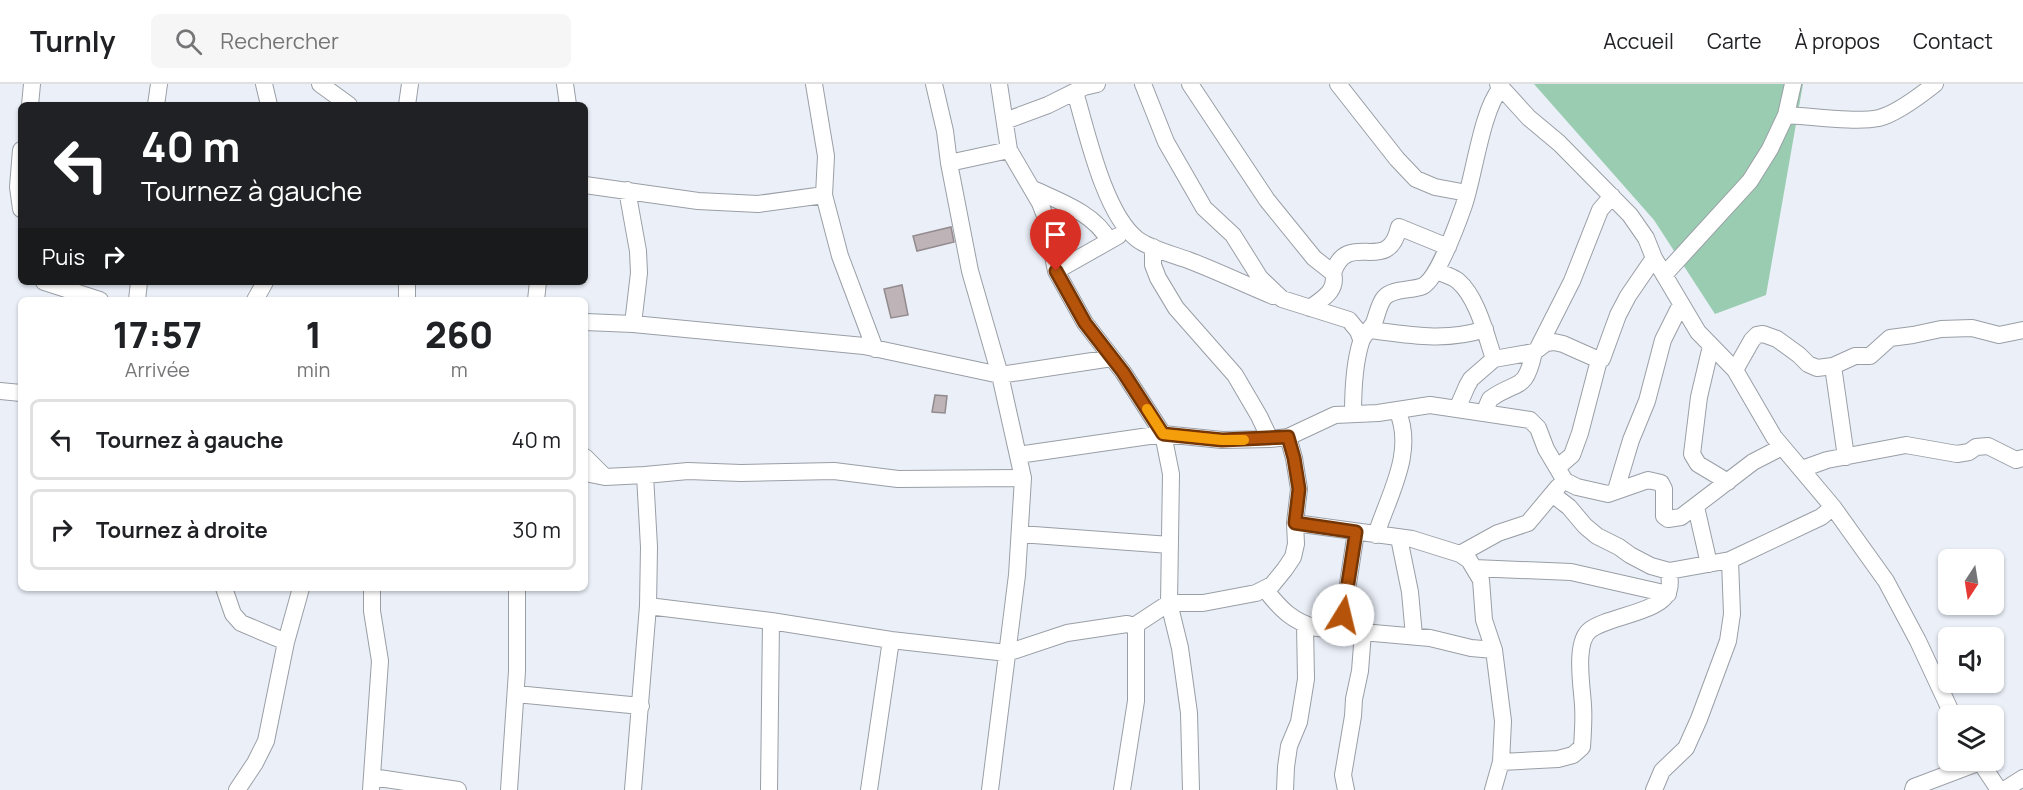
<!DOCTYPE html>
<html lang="fr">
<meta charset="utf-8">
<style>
:root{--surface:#fff;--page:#f6f6f6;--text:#202124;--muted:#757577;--line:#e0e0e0}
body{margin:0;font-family:Manrope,sans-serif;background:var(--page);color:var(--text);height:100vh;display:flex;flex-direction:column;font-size:22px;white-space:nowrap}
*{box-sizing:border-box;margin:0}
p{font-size:20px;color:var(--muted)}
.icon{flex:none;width:33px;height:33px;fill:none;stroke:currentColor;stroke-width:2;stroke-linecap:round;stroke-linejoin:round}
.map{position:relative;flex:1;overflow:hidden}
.panel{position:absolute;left:18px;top:213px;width:570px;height:294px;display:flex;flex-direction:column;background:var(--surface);border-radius:9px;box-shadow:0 2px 4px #0004}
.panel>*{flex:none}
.hud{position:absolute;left:18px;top:18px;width:570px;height:183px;border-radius:9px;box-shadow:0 2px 4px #0004;background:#202124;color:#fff;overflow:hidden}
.needle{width:39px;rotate:192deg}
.fabs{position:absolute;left:1938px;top:465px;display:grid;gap:12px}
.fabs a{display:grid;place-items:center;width:66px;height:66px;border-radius:9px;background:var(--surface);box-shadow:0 2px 4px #0004;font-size:30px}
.pin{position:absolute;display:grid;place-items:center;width:51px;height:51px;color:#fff;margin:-62px -26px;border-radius:50% 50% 50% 0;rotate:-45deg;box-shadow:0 0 6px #0007}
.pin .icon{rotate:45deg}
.me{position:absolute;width:66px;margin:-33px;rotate:9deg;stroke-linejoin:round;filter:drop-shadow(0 0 4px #0008)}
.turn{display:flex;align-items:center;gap:21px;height:126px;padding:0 24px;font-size:27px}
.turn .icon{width:78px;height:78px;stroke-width:2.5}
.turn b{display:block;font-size:42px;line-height:51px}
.then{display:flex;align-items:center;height:57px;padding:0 24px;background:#0003;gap:12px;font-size:22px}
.eta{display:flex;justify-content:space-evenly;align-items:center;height:102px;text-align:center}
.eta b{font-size:36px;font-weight:800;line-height:42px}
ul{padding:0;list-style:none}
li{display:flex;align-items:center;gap:18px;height:81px;margin:0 12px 9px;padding:0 12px;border:3px solid var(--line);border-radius:9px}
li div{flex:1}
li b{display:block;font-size:22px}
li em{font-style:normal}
header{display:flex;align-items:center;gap:36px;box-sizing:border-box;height:84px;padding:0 30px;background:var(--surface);border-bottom:2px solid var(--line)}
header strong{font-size:28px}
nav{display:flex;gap:33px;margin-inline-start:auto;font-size:21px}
.search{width:420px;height:54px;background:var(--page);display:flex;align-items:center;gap:15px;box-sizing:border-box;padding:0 21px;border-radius:9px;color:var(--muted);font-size:22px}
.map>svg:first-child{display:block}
.green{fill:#99ccb0}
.building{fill:#beb4b8;stroke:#938a8e;stroke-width:1.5}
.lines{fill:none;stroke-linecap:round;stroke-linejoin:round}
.minor-casing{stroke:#9a9fa6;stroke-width:18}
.minor{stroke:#fff;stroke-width:16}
.route-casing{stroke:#753606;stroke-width:15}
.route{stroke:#b45309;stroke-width:10}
.slow{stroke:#f59e0b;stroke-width:10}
</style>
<header>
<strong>Turnly</strong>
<div class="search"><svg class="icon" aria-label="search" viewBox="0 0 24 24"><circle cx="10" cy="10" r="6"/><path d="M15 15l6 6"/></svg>Rechercher</div>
<nav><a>Accueil</a><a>Carte</a><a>À propos</a><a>Contact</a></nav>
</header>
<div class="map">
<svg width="2023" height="706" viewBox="0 0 2023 706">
<rect width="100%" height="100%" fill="#eaeff8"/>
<path class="green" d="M 1534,0 L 1803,0 L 1766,211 L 1715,230 L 1654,136 Z"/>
<path class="building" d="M 951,143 L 954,158 L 917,167 L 913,152 Z
M 902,201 L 908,231 L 891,234 L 884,205 Z
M 935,311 L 947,312 L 945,329 L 932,328 Z"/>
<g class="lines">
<defs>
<path id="minor" d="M 264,0 L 269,21
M 320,0 L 349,21
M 565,0 L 568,21
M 814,0 L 826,72 L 824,111 L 840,172 L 875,265
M 934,0 L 945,47 L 949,79 L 970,187 L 1000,291 L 1023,394 L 1017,491 L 990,706
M 999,0 L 1009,66 L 1040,119 L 1045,132 L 1056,187 L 1085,239 L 1123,288 L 1163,350 L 1171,390 L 1169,519 L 1180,564 L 1189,629 L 1191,706
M 1143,0 L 1166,58 L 1204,124 L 1233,151 L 1260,194 L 1282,215 L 1349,236 L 1358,247 L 1361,255
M 1190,0 L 1267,116 L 1314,174 L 1333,189 C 1338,207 1322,215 1310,224
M 1338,0 L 1397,75 L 1416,95 L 1435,103 L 1467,109
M 1498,0 L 1529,34 L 1559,59 L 1630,131 L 1646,154 L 1654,174 L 1698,248 L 1735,286 L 1774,353 L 1833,423 L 1886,497 L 1918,557 L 1953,632
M 1075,8 C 1087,48 1104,129 1137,155 C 1148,164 1174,171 1188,176 C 1217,187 1244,200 1273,212
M 30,21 L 32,0
M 156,21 L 159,0
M 407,21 L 410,0
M 1786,31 C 1811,32 1855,39 1879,34 C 1896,30 1921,11 1935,0
M 1005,37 L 1048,21 L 1084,3 L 1097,0
M 21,66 L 18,103 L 21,125
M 949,79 L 1009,66
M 585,101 L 698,117 L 758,120 L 824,111
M 1033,105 C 1059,117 1096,130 1109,157
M 1153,163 L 1153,181 L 1158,194 L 1176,224 L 1235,291 L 1259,332 L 1270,355
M 1056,187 L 1118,152
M 1436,187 C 1443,190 1452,192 1458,197 C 1477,213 1486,251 1494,275
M 1333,189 C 1348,144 1388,193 1399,143 L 1448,163
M 1664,191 L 1750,97 L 1770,65 L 1786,31 L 1793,0
M 44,198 L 100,216
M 137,216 L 139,198
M 255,216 L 265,198
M 407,216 L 407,198
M 536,216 L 538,198
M 585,238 L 633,240 L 639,189 L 638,167 L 627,106
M 633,240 L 864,262 L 1000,291 L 1112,274
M 1370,246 C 1409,251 1447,258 1485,245
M 1711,262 L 1699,313 L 1692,370 L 1698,380 L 1728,398
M 1538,264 L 1572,197 L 1600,126 L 1612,112
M 1833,282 L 1846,373
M 1735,286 L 1752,256 L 1757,251 L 1763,250 L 1777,255 L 1799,271 L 1808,280 L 1817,284 L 1833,282 L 1855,272 L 1870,272 L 1890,254 L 1913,251 L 1941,245 L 1972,244 L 1999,251 L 2023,246
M 0,307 L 21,309
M 1457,325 L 1530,336 L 1538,344 L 1546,365 L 1565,397 L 1577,403 L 1608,410 L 1648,396 L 1661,399 L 1664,405 L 1664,432 L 1668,435 L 1681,433 L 1753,378 L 1782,363
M 1484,329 L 1490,315 C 1518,295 1525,309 1534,268
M 1353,330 C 1353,307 1354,280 1361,258 C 1363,251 1370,246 1374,239 C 1377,231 1379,220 1384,214 C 1392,204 1412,207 1423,202 C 1438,194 1458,138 1464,121 C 1474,92 1482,25 1501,4
M 1018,371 L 1163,350 L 1222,356 L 1270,355 L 1288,353 L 1335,331 L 1378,329 L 1430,321 L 1457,325 L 1467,302 L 1471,295 L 1494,275 L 1534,268 L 1546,259 L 1554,258 L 1563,260 L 1599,276 L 1602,275 L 1618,231 L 1628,212 L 1654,174
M 585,373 L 605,393
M 1558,383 L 1572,371 L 1580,349 L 1599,276
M 1802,385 L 1827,376 L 1906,361 L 1957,370 L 1969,368 L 1976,363 L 1988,362 L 2016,376 L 2023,374
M 585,389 L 605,393 L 645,391 L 649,463 L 648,522 L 633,706
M 645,391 L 688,387 L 741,389 L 834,387 L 898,395 L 1023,394
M 1616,406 L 1631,356 L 1647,317 L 1663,256 L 1681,220
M 1552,410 L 1569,423 L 1585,442 L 1597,452 L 1619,463 L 1630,471 L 1651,482 L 1669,487 L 1730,476 L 1821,433 L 1833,423
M 1696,423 L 1709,480
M 1295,439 L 1412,455 L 1460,470 L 1469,476 L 1481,496 L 1484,536 L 1494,566 L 1503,637 L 1501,678 L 1493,706
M 1020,450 L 1170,461
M 1376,451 C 1388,412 1416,368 1397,326
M 1399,454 L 1410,508 L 1414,552
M 1460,470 L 1498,449 L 1528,439 L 1558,403
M 1474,484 L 1571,488 L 1668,510
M 224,504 L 233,530 L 241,539 L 286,558
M 1265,505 C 1280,525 1293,538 1317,544 L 1430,554 L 1471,564 L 1494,566
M 648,522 L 771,537 L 891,556 L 1007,569 L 1067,549 L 1127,540 L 1134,542 L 1169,519 L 1203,519 L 1256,509 L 1272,501 L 1285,485 L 1293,473 L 1296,460 L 1295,439 L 1299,405 L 1294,374 L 1288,353
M 1341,545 L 1356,448
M 516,610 L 641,622
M 1979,676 L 1999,706
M 1501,678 L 1558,675 L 1573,671 L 1582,663 C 1583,649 1584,634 1583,621 C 1582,603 1574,558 1590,546 C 1608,532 1665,528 1669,505 C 1671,500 1669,493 1669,487
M 372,693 L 458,706
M 237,706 L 255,679 L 266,657 L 286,558 L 301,504
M 371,706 L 380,577 L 372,527 L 372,504
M 509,706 L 517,587 L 517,504
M 769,706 L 771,537
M 869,706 L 891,556
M 1122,706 L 1136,617 L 1136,545 L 1134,542
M 1285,706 L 1286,683 L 1289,662 L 1299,638 L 1306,595 L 1305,541
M 1346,706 L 1343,691 L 1353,632 L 1354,615 L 1360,587 L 1363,548
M 1654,706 L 1662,687 L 1686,664 L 1699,635 L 1728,557 L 1732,530 L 1730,476
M 1913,706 L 1914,703 L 1980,678
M 2004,706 L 2023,694"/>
</defs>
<use href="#minor" class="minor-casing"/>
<use href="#minor" class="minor"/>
</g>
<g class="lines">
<defs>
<path id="route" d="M 1056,187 L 1085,239 L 1123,288 L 1163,350 L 1222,356 L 1288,353 L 1294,374 L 1299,405 L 1295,439 L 1356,448 L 1343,531"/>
</defs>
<use href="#route" class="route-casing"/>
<use href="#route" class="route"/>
<path class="slow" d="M 1147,325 L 1163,350 L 1222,356 L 1244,356"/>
</g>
</svg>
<div class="fabs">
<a><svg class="needle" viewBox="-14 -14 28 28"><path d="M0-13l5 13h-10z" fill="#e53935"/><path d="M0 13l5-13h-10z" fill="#757577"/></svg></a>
<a><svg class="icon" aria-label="sound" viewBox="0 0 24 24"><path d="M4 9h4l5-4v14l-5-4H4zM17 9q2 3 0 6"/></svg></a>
<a><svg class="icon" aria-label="layers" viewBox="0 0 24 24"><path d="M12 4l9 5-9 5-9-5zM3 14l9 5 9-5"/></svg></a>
</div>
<div class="pin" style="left:1056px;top:187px;background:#d93025"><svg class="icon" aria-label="arrive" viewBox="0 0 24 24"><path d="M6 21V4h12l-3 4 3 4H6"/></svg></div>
<svg class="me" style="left:1343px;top:531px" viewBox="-20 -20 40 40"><circle r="19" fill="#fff"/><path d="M0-13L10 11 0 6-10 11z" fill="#b45309"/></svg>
<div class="hud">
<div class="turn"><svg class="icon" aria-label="left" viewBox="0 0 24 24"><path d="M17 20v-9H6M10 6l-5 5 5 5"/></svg><div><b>40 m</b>Tournez à gauche</div></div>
<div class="then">Puis<svg class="icon" aria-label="right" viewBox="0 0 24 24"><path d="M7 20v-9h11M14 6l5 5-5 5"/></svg></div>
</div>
<section class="panel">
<div class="eta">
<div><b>17:57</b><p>Arrivée</p></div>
<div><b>1</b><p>min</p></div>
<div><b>260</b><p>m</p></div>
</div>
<ul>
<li><svg class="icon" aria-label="left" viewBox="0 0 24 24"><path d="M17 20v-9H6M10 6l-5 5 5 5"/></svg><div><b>Tournez à gauche</b></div><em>40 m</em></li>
<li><svg class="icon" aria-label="right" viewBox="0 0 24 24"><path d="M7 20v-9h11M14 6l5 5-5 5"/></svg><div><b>Tournez à droite</b></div><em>30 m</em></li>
</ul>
</section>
</div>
